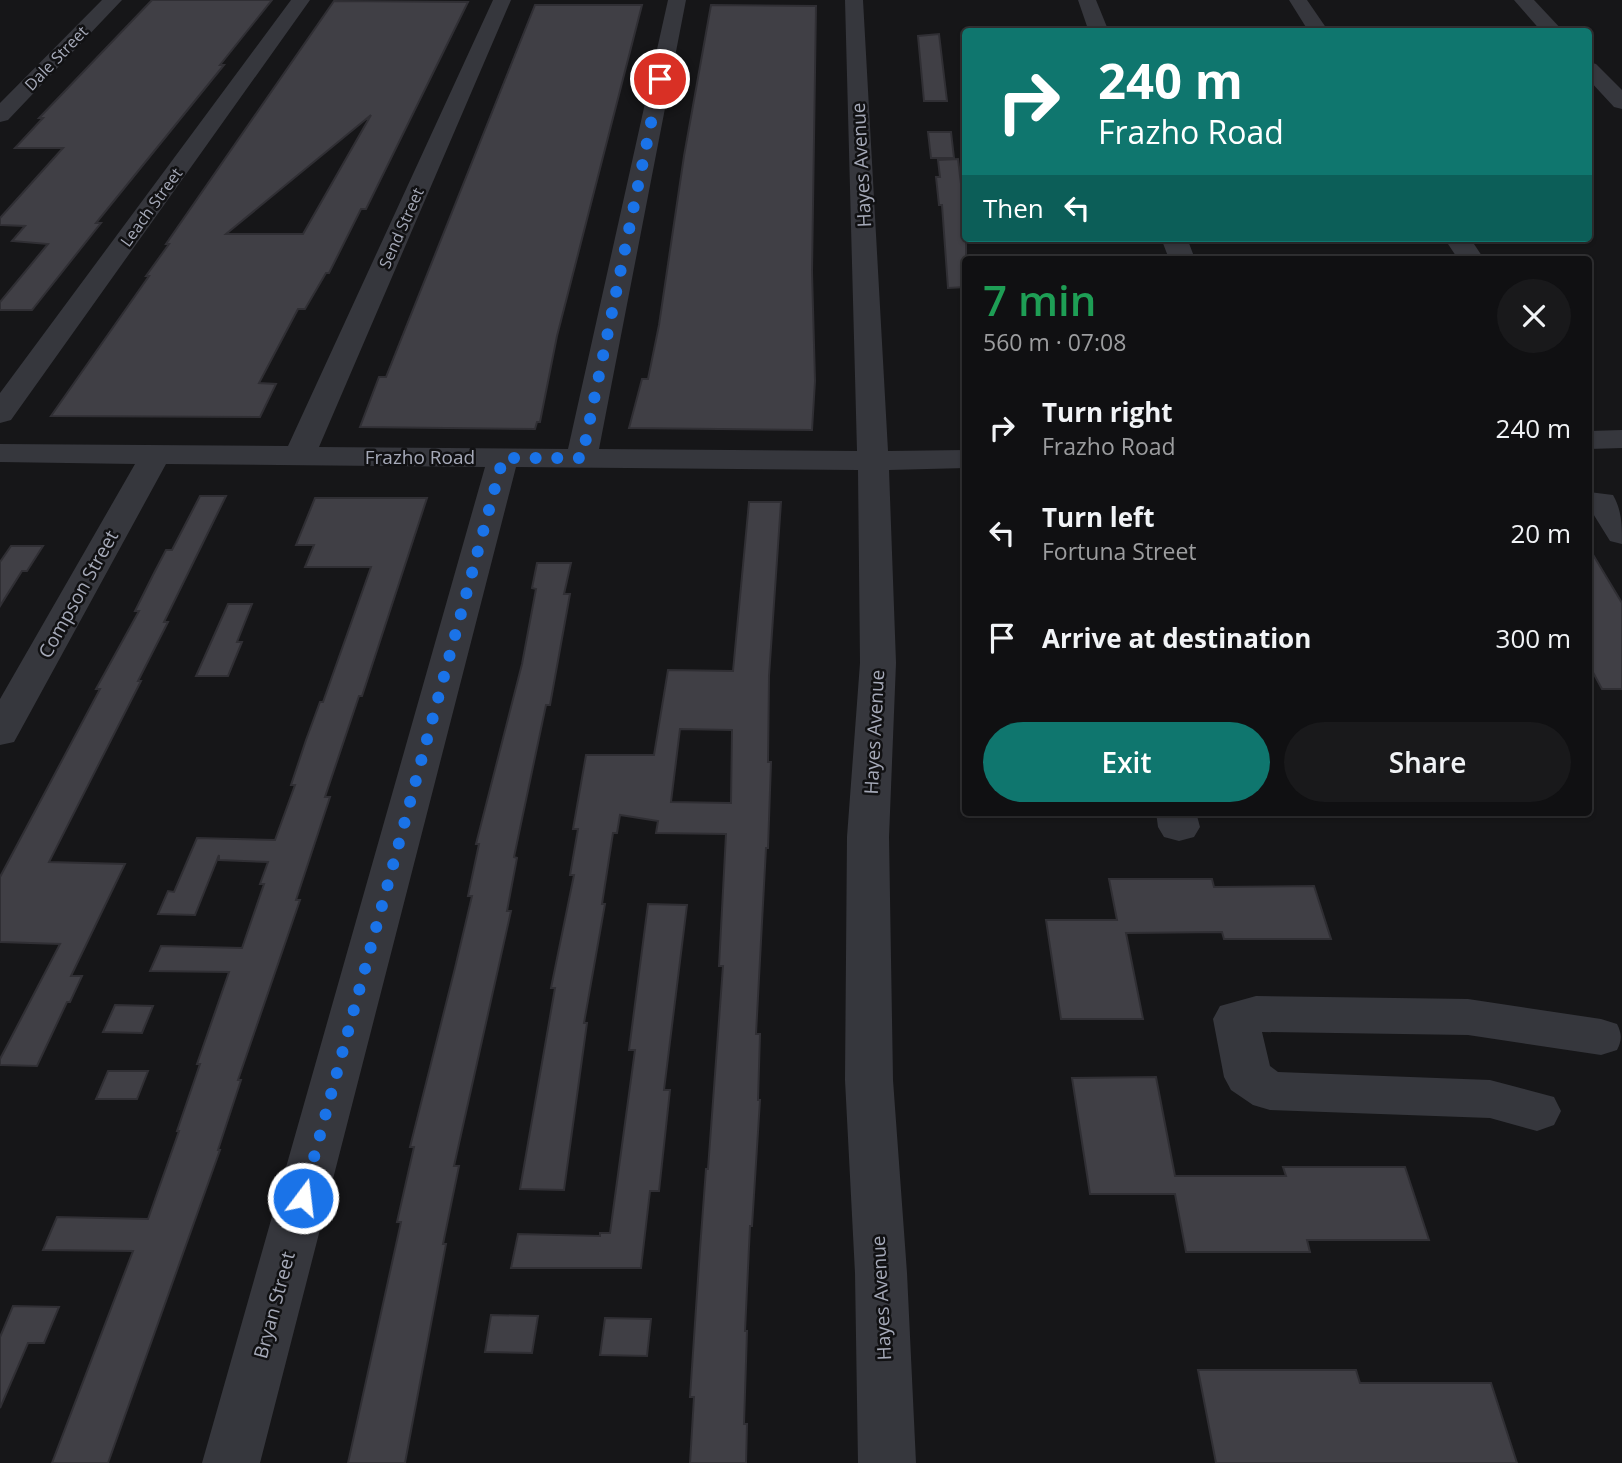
<!DOCTYPE html>
<meta charset="utf-8">
<style>
:root{--surface:#101012;--page:#19191b;--text:#f1f3f6;--muted:#9c9d9f;--line:#303032;--accent:#0f766e}
body{margin:0;font-family:"Open Sans",sans-serif;background:var(--page);color:var(--text);height:100vh;display:flex;flex-direction:column;font-size:26px;white-space:nowrap}
*{box-sizing:border-box;margin:0}
p{font-size:23px;color:var(--muted)}
.icon{flex:none;width:38px;height:38px;fill:none;stroke:currentColor;stroke-width:2;stroke-linecap:round;stroke-linejoin:round}
.map{position:relative;flex:1;overflow:hidden}
.panel{position:absolute;left:962px;top:256px;width:630px;height:560px;display:flex;flex-direction:column;background:var(--surface);border-radius:7px;box-shadow:0 2px 5px #0004,0 0 0 2px var(--line)}
.panel>*{flex:none}
.banner{position:absolute;left:962px;top:28px;width:630px;height:214px;border-radius:7px;box-shadow:0 2px 5px #0004,0 0 0 2px var(--line);background:#0f766e;color:#fff;overflow:hidden}
.pin{position:absolute;display:grid;place-items:center;width:60px;height:60px;color:#fff;margin:-30px;border:4px solid #fff;border-radius:50%;box-shadow:0 2px 7px #0007}
.me{position:absolute;width:77px;margin:-38px;rotate:15deg;stroke-linejoin:round;filter:drop-shadow(0 0 5px #0008)}
.turn{display:flex;align-items:center;gap:24px;height:147px;padding:0 21px;font-size:32px}
.turn .icon{width:91px;height:91px;stroke-width:2.5}
.turn b{display:block;font-size:49px;line-height:60px}
.then{display:flex;align-items:center;height:66px;padding:0 21px;background:#0003;gap:14px;font-size:26px}
.round{display:grid;place-items:center;flex:none;width:74px;height:74px;border-radius:37px;background:var(--page)}
.summary{display:flex;align-items:center;justify-content:space-between;height:119px;padding:0 21px}
h1{font-size:42px;font-weight:600;line-height:52px;color:#1e9e55}
.primary-button{display:flex;gap:14px;margin-top:auto;padding:14px 21px}
.primary-button a{flex:1;height:80px;border-radius:42px;background:var(--accent);color:#fff;font-size:28px;font-weight:600;line-height:80px;text-align:center}
.primary-button a+a{background:var(--page);color:var(--text)}
ul{padding:0;list-style:none}
li{display:flex;align-items:center;gap:21px;height:105px;padding:0 21px}
li div{flex:1}
li b{display:block;font-size:26px}
li em{font-style:normal}
.map>svg:first-child{display:block}
.building{fill:#403f45;stroke:#302f34;stroke-width:2;fill-rule:evenodd}
.lines{fill:none;stroke-linecap:round;stroke-linejoin:round}
.minor{fill:#36373d;fill-rule:evenodd}
.route{stroke:#1a73e8;stroke-width:12;stroke-dasharray:0 21.6}
.labels{text-anchor:middle;dominant-baseline:central;stroke-width:5;stroke-linejoin:round;paint-order:stroke}
.far-street-label{font-size:16px;fill:#a6aab9;stroke:#111113}
.street-label{font-size:19px;fill:#a6aab9;stroke:#111113}
</style>
<div class="map">
<svg width="1622" height="1463" viewBox="0 0 1622 1463">
<rect width="100%" height="100%" fill="#161618"/>
<path class="building" d="M 152,0 L 272,0 L 220,65 L 224,65 L 198,97 L 96,223 L 101,223 L 32,310 L 0,310 L 0,302 L 48,244 L 12,241 L 25,226 L 0,225 L 0,218 L 63,148 L 15,148 L 43,118 L 39,118 Z
M 334,1 L 468,2 L 366,209 L 361,209 L 329,273 L 326,273 L 305,309 L 298,309 L 259,383 L 276,384 L 260,417 L 51,416 L 149,276 L 146,276 L 169,244 L 166,244 ZM 371,115 L 303,234 L 226,234 Z
M 535,5 L 642,5 L 557,336 L 540,422 L 537,422 L 535,429 L 360,427 L 379,377 L 386,377 Z
M 711,5 L 816,6 L 812,272 L 815,381 L 812,430 L 629,428 L 642,379 L 648,379 L 659,325 L 684,156 Z
M 939,34 L 947,101 L 924,101 L 918,36 Z
M 928,132 L 951,132 L 954,158 L 931,158 Z
M 958,159 L 966,225 L 966,287 L 948,288 L 942,205 L 939,205 L 936,177 L 940,177 L 938,160 Z
M 200,496 L 226,496 L 164,622 L 168,622 L 138,681 L 141,681 L 49,862 L 125,864 L 71,976 L 82,976 L 70,1002 L 67,1002 L 37,1066 L 0,1065 L 0,1059 L 60,944 L 0,942 L 0,877 L 100,689 L 96,689 L 139,611 L 135,611 L 153,575 L 166,550 L 172,550 Z
M 315,498 L 427,498 L 362,696 L 359,696 L 325,797 L 330,797 L 296,900 L 300,900 L 238,1080 L 241,1080 L 218,1150 L 220,1150 L 108,1463 L 52,1463 L 133,1251 L 43,1250 L 57,1217 L 148,1219 L 179,1131 L 177,1131 L 200,1064 L 197,1064 L 229,972 L 150,971 L 161,946 L 242,948 L 264,884 L 260,884 L 268,862 L 219,860 L 219,855 L 195,915 L 158,914 L 168,891 L 174,892 L 197,838 L 275,840 L 295,785 L 291,785 L 306,740 L 320,702 L 323,702 L 371,567 L 305,567 L 314,545 L 296,545 Z
M 749,502 L 781,502 L 769,676 L 768,762 L 771,762 L 768,848 L 766,848 L 756,1034 L 760,1034 L 758,1100 L 760,1100 L 752,1226 L 750,1226 L 745,1331 L 747,1331 L 744,1424 L 747,1424 L 746,1463 L 690,1463 L 694,1397 L 690,1397 L 700,1249 L 706,1169 L 708,1169 L 723,966 L 719,966 L 726,834 L 656,833 L 658,821 L 620,815 L 617,833 L 613,833 L 602,904 L 605,904 L 584,1023 L 587,1023 L 564,1190 L 520,1189 L 555,988 L 551,988 L 574,875 L 570,875 L 578,829 L 573,829 L 586,755 L 654,755 L 668,670 L 733,671 ZM 680,729 L 732,730 L 731,803 L 671,802 Z
M 11,546 L 43,546 L 27,571 L 22,571 L 0,606 L 0,562 Z
M 1589,548 L 1622,603 L 1622,689 L 1602,689 L 1589,665 Z
M 537,563 L 571,563 L 564,594 L 570,594 L 550,705 L 546,705 L 514,857 L 517,858 L 507,911 L 511,911 L 454,1166 L 459,1166 L 443,1244 L 446,1244 L 405,1463 L 348,1463 L 401,1222 L 397,1222 L 414,1147 L 410,1147 L 455,968 L 472,896 L 468,896 L 479,844 L 476,844 L 522,664 L 536,589 L 532,588 Z
M 228,604 L 252,604 L 237,642 L 242,642 L 228,676 L 196,676 Z
M 1109,879 L 1212,879 L 1214,887 L 1314,886 L 1331,939 L 1224,939 L 1222,932 L 1126,933 L 1143,1019 L 1061,1019 L 1046,920 L 1117,920 Z
M 648,904 L 687,905 L 664,1090 L 670,1090 L 659,1191 L 650,1191 L 641,1268 L 511,1268 L 518,1234 L 600,1236 L 600,1233 L 610,1233 L 635,1050 L 629,1050 Z
M 115,1005 L 153,1006 L 142,1033 L 103,1032 Z
M 108,1071 L 148,1071 L 137,1099 L 96,1099 Z
M 1156,1077 L 1175,1176 L 1286,1176 L 1283,1167 L 1405,1167 L 1429,1240 L 1307,1240 L 1310,1252 L 1186,1252 L 1175,1194 L 1090,1194 L 1072,1078 Z
M 13,1306 L 59,1307 L 44,1343 L 28,1343 L 0,1408 L 0,1337 Z
M 491,1315 L 538,1316 L 532,1353 L 485,1352 Z
M 605,1318 L 651,1319 L 647,1356 L 600,1355 Z
M 1198,1370 L 1356,1370 L 1360,1383 L 1491,1383 L 1517,1463 L 1216,1463 Z"/>
<g class="lines">
<path class="minor" d="M 102,0 L 122,0 L 8,120 L 0,122 L 0,103 Z
M 291,0 L 310,0 L 11,420 L 0,423 L 0,393 Z
M 493,0 L 511,0 L 319,447 L 568,449 L 668,0 L 686,0 L 599,449 L 857,451 L 845,0 L 863,0 L 888,451 L 966,450 L 966,468 L 889,470 L 896,663 L 889,837 L 893,1080 L 907,1273 L 916,1463 L 858,1463 L 855,1273 L 845,1080 L 847,837 L 860,663 L 858,470 L 516,467 L 260,1463 L 202,1463 L 485,467 L 166,464 L 19,733 L 14,742 L 0,745 L 0,699 L 135,464 L 0,462 L 0,444 L 288,446 Z
M 1078,0 L 1096,0 L 1109,32 L 1089,32 Z
M 1289,0 L 1307,0 L 1329,32 L 1309,32 Z
M 1514,0 L 1534,0 L 1564,32 L 1542,32 Z
M 1589,62 L 1596,64 L 1622,90 L 1622,109 L 1614,107 L 1589,80 Z
M 1161,238 L 1187,238 L 1195,259 L 1169,259 Z
M 1444,238 L 1470,238 L 1484,259 L 1458,259 Z
M 1622,430 L 1622,448 L 1589,449 L 1589,431 Z
M 1589,492 L 1613,495 C 1622,511 1622,525 1622,544 L 1610,541 L 1592,512 L 1589,512 Z
M 1156,812 L 1196,812 L 1200,827 L 1194,837 L 1179,841 L 1164,837 L 1158,827 Z
M 1256,996 L 1468,999 L 1601,1019 L 1617,1024 C 1622,1034 1622,1040 1617,1050 L 1601,1055 L 1468,1035 L 1262,1032 L 1270,1066 L 1278,1072 L 1490,1080 L 1554,1097 L 1561,1111 L 1554,1125 L 1537,1131 L 1490,1118 L 1270,1110 L 1253,1105 L 1231,1090 L 1224,1077 L 1213,1019 L 1220,1006 Z"/>
</g>
<g class="lines">
<path class="route" d="M 303,1198 L 503,458 L 582,458 L 660,79"/>
</g>
<g class="labels">
<g class="far-street-label">
<text transform="translate(56 58) rotate(-46)">Dale Street</text>
<text transform="translate(151 207) rotate(-54)">Leach Street</text>
<text transform="translate(401 228) rotate(-66)">Send Street</text>
</g>
<g class="street-label">
<text transform="translate(861 165) rotate(-93)">Hayes Avenue</text>
<text x="420" y="457">Frazho Road</text>
<text transform="translate(78 594) rotate(-61)">Compson Street</text>
<text transform="translate(874 732) rotate(-87)">Hayes Avenue</text>
<text transform="translate(881 1298) rotate(-93)">Hayes Avenue</text>
<text transform="translate(274 1305) rotate(-75)">Bryan Street</text>
</g>
</g>
</svg>
<div class="pin" style="left:660px;top:79px;background:#d93025"><svg class="icon" aria-label="arrive" viewBox="0 0 24 24"><path d="M6 21V4h12l-3 4 3 4H6"/></svg></div>
<svg class="me" style="left:303px;top:1198px" viewBox="-20 -20 40 40"><circle r="17" fill="#1a73e8" stroke="#fff" stroke-width="3"/><path d="M0-11L8 9 0 5-8 9z" fill="#fff"/></svg>
<div class="banner">
<div class="turn"><svg class="icon" aria-label="right" viewBox="0 0 24 24"><path d="M7 20v-9h11M14 6l5 5-5 5"/></svg><div><b>240 m</b>Frazho Road</div></div>
<div class="then">Then<svg class="icon" aria-label="left" viewBox="0 0 24 24"><path d="M17 20v-9H6M10 6l-5 5 5 5"/></svg></div>
</div>
<section class="panel">
<div class="summary"><div><h1>7 min</h1><p>560 m · 07:08</p></div><a class="round"><svg class="icon" aria-label="close" viewBox="0 0 24 24"><path d="M6 6l12 12M18 6L6 18"/></svg></a></div>
<ul>
<li><svg class="icon" aria-label="right" viewBox="0 0 24 24"><path d="M7 20v-9h11M14 6l5 5-5 5"/></svg><div><b>Turn right</b><p>Frazho Road</p></div><em>240 m</em></li>
<li><svg class="icon" aria-label="left" viewBox="0 0 24 24"><path d="M17 20v-9H6M10 6l-5 5 5 5"/></svg><div><b>Turn left</b><p>Fortuna Street</p></div><em>20 m</em></li>
<li><svg class="icon" aria-label="arrive" viewBox="0 0 24 24"><path d="M6 21V4h12l-3 4 3 4H6"/></svg><div><b>Arrive at destination</b></div><em>300 m</em></li>
</ul>
<div class="primary-button"><a>Exit</a><a>Share</a></div>
</section>
</div>
